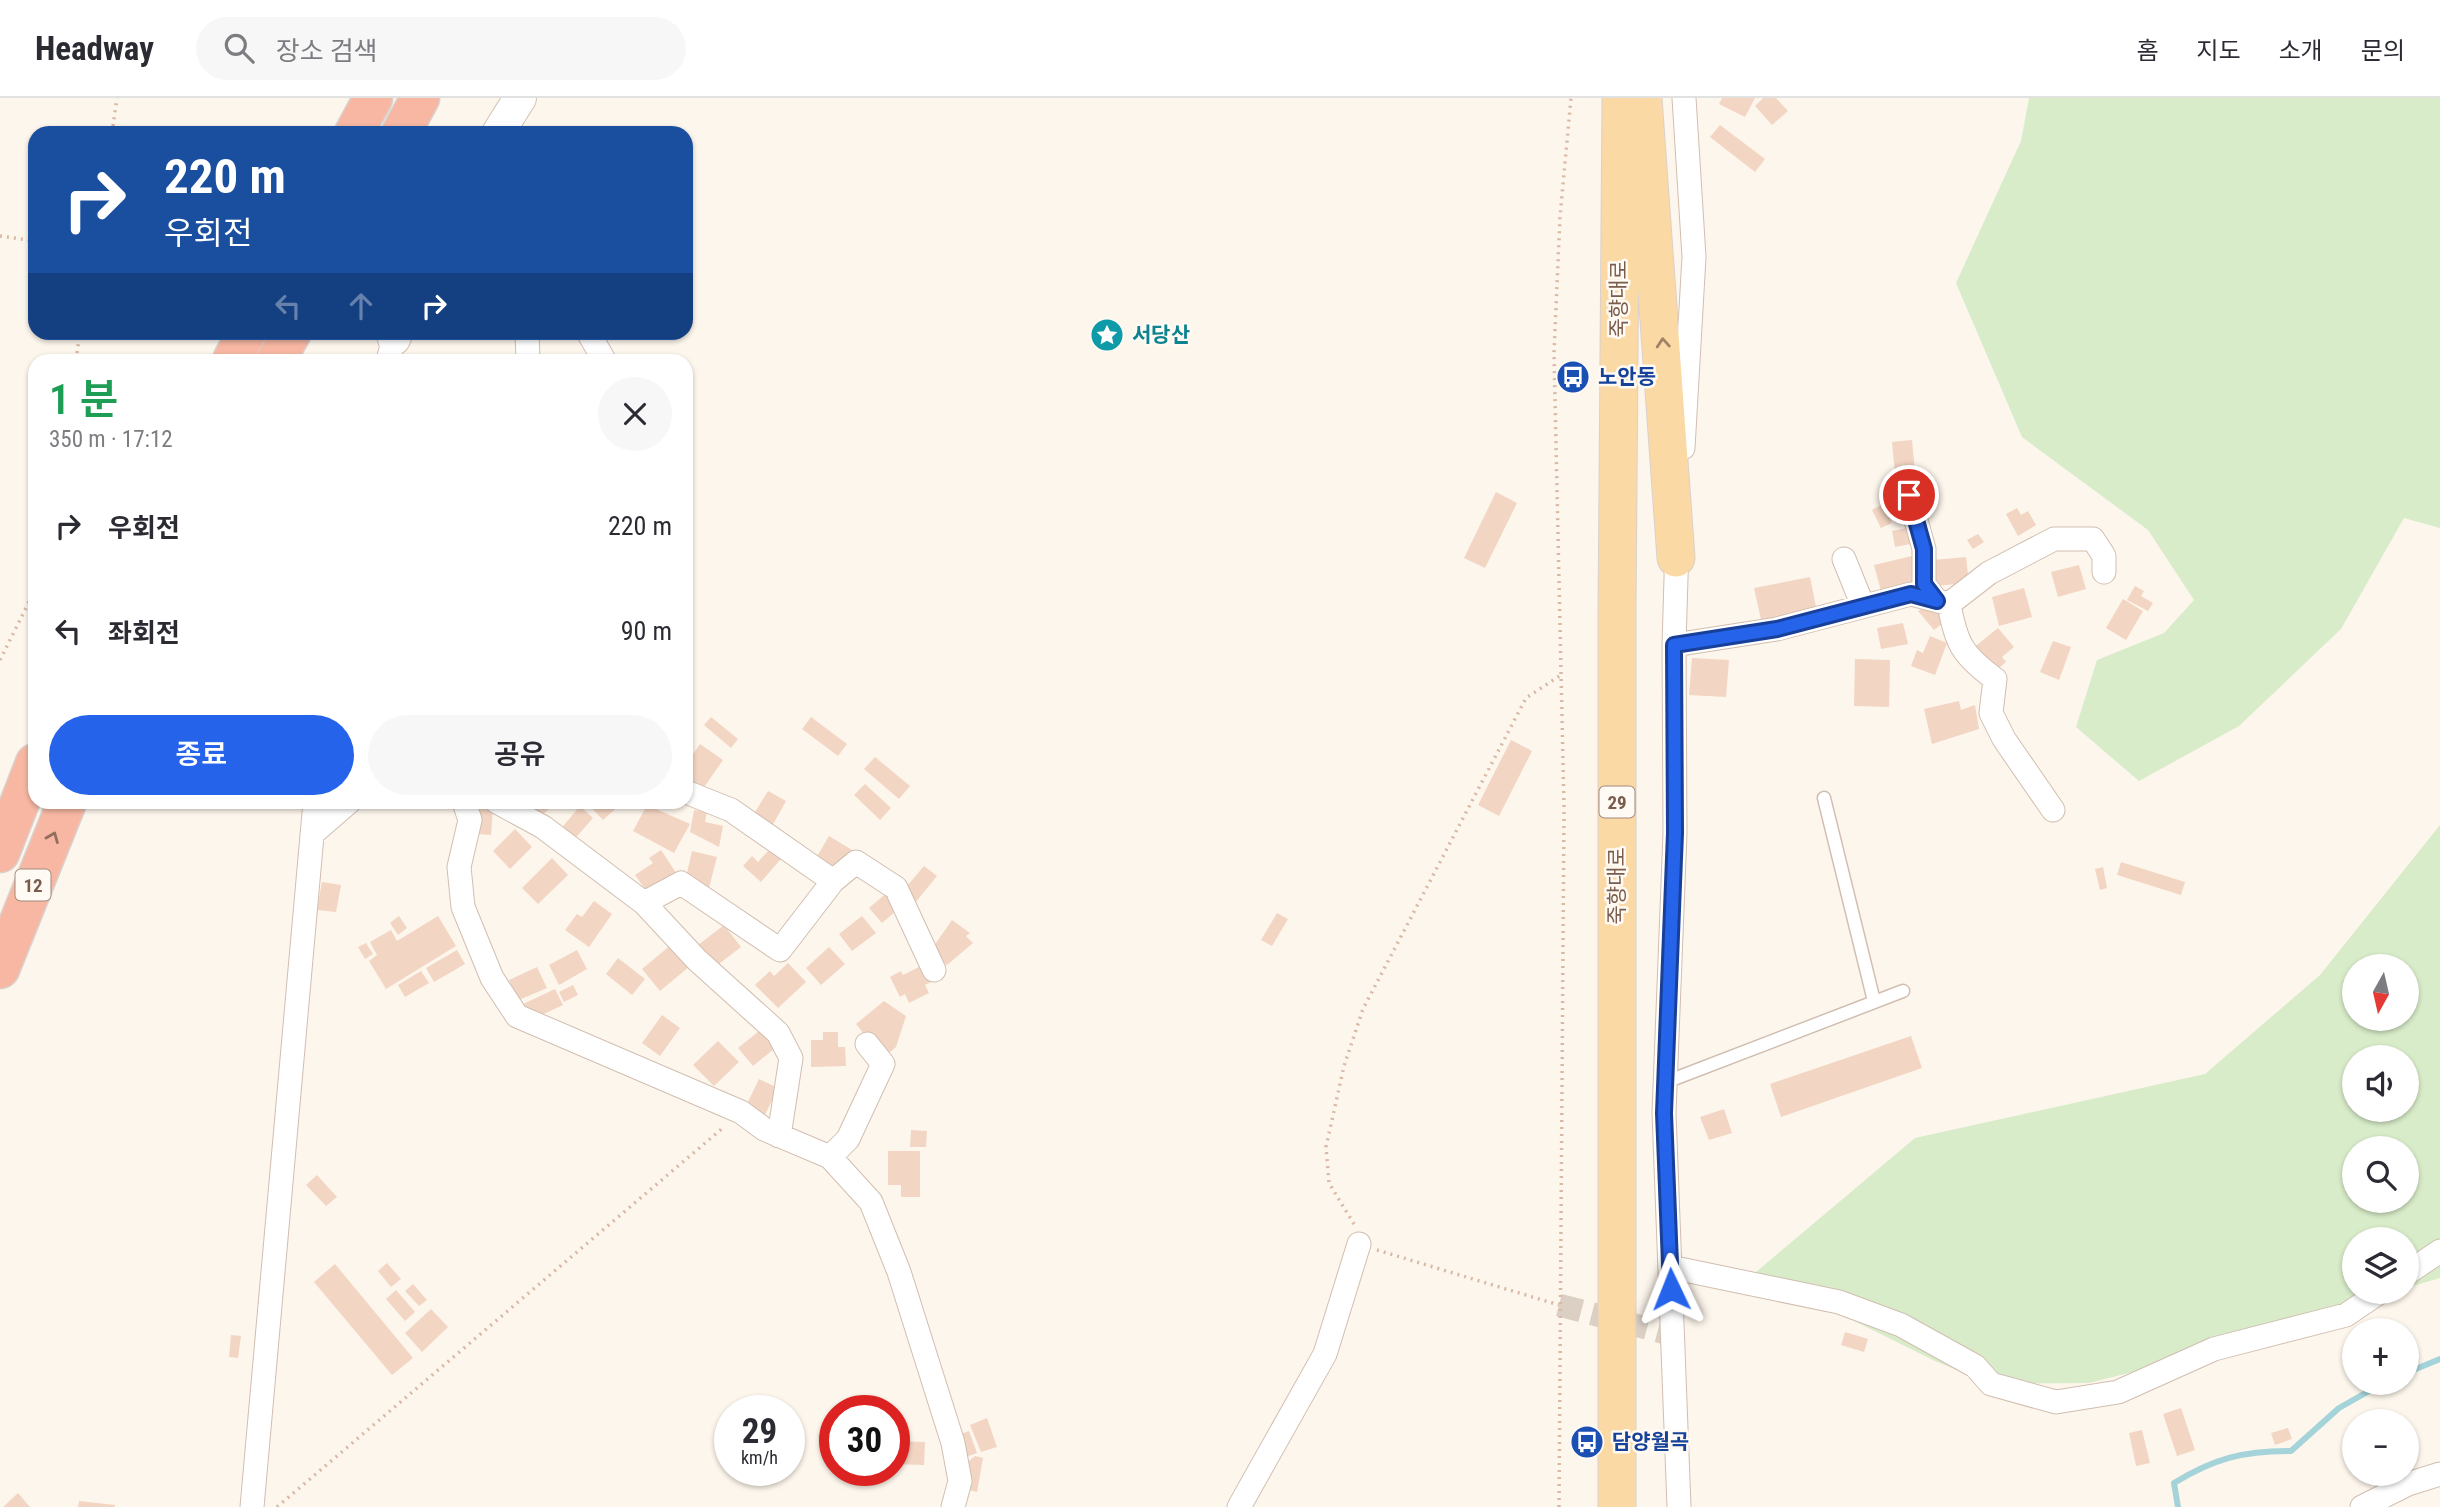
<!DOCTYPE html>
<html lang="ko">
<meta charset="utf-8">
<style>
:root{--surface:#fff;--page:#f7f7f7;--text:#2b2b33;--muted:#7c7c81;--line:#e1e1e2;--accent:#2563eb}
body{margin:0;font-family:"Roboto Condensed","Noto Sans KR",sans-serif;background:var(--page);color:var(--text);height:100vh;display:flex;flex-direction:column;font-size:26px;white-space:nowrap}
*{box-sizing:border-box;margin:0}
p{font-size:23px;color:var(--muted)}
.icon{flex:none;width:38px;height:38px;fill:none;stroke:currentColor;stroke-width:2;stroke-linecap:round;stroke-linejoin:round}
.map{position:relative;flex:1;overflow:hidden}
.sheet{position:absolute;left:28px;top:256px;width:665px;height:455px;display:flex;flex-direction:column;background:var(--surface);border-radius:21px;box-shadow:0 2px 5px #0004}
.sheet>*{flex:none}
.banner{position:absolute;left:28px;top:28px;width:665px;height:214px;border-radius:21px;box-shadow:0 2px 5px #0004;background:#1a4fa0;color:#fff;overflow:hidden}
.needle{width:46px;rotate:188deg}
.tools{position:absolute;left:2342px;top:856px;display:grid;gap:14px}
.tools a{display:grid;place-items:center;width:77px;height:77px;border-radius:50%;background:var(--surface);box-shadow:0 2px 5px #0004;font-size:35px}
.speed{position:absolute;left:714px;top:1297px;display:flex;gap:14px;font-size:35px;font-weight:700;text-align:center}
.speed>*{display:grid;place-content:center;width:91px;height:91px;border-radius:50%;background:var(--surface);box-shadow:0 2px 5px #0004;line-height:1}
.speed small{font-size:18px;font-weight:400}
.speed .limit{border:10px solid #d22;background:#fff;color:#111}
.pin{position:absolute;display:grid;place-items:center;width:60px;height:60px;color:#fff;margin:-30px;border:4px solid #fff;border-radius:50%;box-shadow:0 2px 7px #0007}
.me{position:absolute;width:77px;margin:-38px;rotate:358deg;stroke-linejoin:round;filter:drop-shadow(0 0 5px #0008)}
.turn{display:flex;align-items:center;gap:24px;height:147px;padding:0 21px;font-size:32px}
.turn .icon{width:91px;height:91px;stroke-width:2.5}
.turn b{display:block;font-size:49px;line-height:60px}
.lanes{display:flex;align-items:center;height:66px;padding:0 21px;background:#0003;justify-content:center;gap:35px;direction:ltr}
.lanes .off{opacity:.35}
.round{display:grid;place-items:center;flex:none;width:74px;height:74px;border-radius:37px;background:var(--page)}
.head{display:flex;align-items:center;justify-content:space-between;height:119px;padding:0 21px}
h1{font-size:42px;font-weight:600;line-height:52px;color:#1e9e55}
.cta{display:flex;gap:14px;margin-top:auto;padding:14px 21px}
.cta a{flex:1;height:80px;border-radius:42px;background:var(--accent);color:#fff;font-size:28px;font-weight:600;line-height:80px;text-align:center}
.cta a+a{background:var(--page);color:var(--text)}
ul{padding:0;list-style:none}
li{display:flex;align-items:center;gap:21px;height:105px;padding:0 21px}
li div{flex:1}
li b{display:block;font-size:26px}
li em{font-style:normal}
header{display:flex;align-items:center;gap:42px;box-sizing:border-box;height:98px;padding:0 35px;background:var(--surface);border-bottom:2px solid var(--line)}
header strong{font-size:33px}
nav{display:flex;gap:38px;margin-inline-start:auto;font-size:24px}
.search{width:490px;height:63px;background:var(--page);display:flex;align-items:center;gap:18px;box-sizing:border-box;padding:0 24px;border-radius:38px;color:var(--muted);font-size:26px}
.map>svg:first-child{display:block}
.green{fill:#d8ecc9;fill-rule:evenodd}
.lines{fill:none;stroke-linecap:round;stroke-linejoin:round}
.stream{stroke:#a5d3da;stroke-width:6}
.building{fill:#f3d5c3}
.street-tunnel{stroke:#dcd0c4;stroke-width:23;stroke-dasharray:23 11;stroke-linecap:butt}
.lane-casing{stroke:#d1beb0;stroke-width:15}
.street-casing{stroke:#d1beb0;stroke-width:25}
.secondary-casing{stroke:#d6c0b0;stroke-width:34}
.primary-casing{stroke:#dad1cd;stroke-width:39}
.highway-casing{stroke:#dad1cd;stroke-width:41}
.path{stroke:#d9b8a5;stroke-width:3.5;stroke-dasharray:2 5;stroke-linecap:butt}
.lane{stroke:#fff;stroke-width:12}
.street{stroke:#fff;stroke-width:23}
.secondary{stroke:#fff;stroke-width:32}
.primary{stroke:#fbd9a5;stroke-width:37}
.highway{stroke:#f7b7a3;stroke-width:38}
.oneway{stroke:#a18267}
.oneway2{stroke:#936e5e}
.route-casing{stroke:#184099;stroke-width:18}
.route{stroke:#2563eb;stroke-width:12}
.labels{text-anchor:middle;dominant-baseline:central;stroke-width:5;stroke-linejoin:round;paint-order:stroke}
.shield{fill:#fffaf3;stroke:#a28b7f;stroke-width:2}
.shield-label{font-size:19px;font-weight:bold;fill:#7a5c4d}
.street-label{font-size:21px;fill:#7a5c4d;stroke:#fffaf3}
.culture-label{font-size:21px;font-weight:bold;fill:#0d838f;stroke:#fffaf3;text-anchor:start}
.transit-label{font-size:21px;font-weight:bold;fill:#164399;stroke:#fffaf3;text-anchor:start}
</style>
<header>
<strong>Headway</strong>
<div class="search"><svg class="icon" aria-label="search" viewBox="0 0 24 24"><circle cx="10" cy="10" r="6"/><path d="M15 15l6 6"/></svg>장소 검색</div>
<nav><a>홈</a><a>지도</a><a>소개</a><a>문의</a></nav>
</header>
<div class="map">
<svg width="2440" height="1409" viewBox="0 0 2440 1409">
<rect width="100%" height="100%" fill="#fdf6ec"/>
<path class="green" d="M 2029,0 L 2440,0 L 2440,430 L 2404,420 L 2341,531 L 2239,628 L 2139,683 L 2076,629 L 2097,562 L 2164,535 L 2194,502 L 2148,432 L 2022,339 L 1956,185 L 2021,43 Z
M 2440,727 L 2440,1180 L 2406,1190 L 2406,1141 L 2354,1141 L 2354,1194 L 2397,1194 L 2176,1263 L 2089,1285 L 1991,1286 L 1935,1263 L 1756,1174 L 1915,1040 L 2205,976 L 2320,877 ZM 2354,868 L 2406,868 L 2406,920 L 2354,920 ZM 2354,959 L 2406,959 L 2406,1012 L 2354,1012 ZM 2354,1050 L 2406,1050 L 2406,1102 L 2354,1102 Z"/>
<g class="lines">
<path class="stream" d="M 2406,1275 L 2440,1261
M 2178,1409 L 2174,1385 C 2215,1360 2243,1353 2291,1353 L 2339,1310 L 2385,1284"/>
</g>
<path class="building" d="M 1722,0 L 1755,0 L 1745,19 L 1719,6 Z
M 1763,0 L 1776,0 L 1788,13 L 1772,27 L 1755,8 Z
M 1720,27 L 1765,61 L 1755,74 L 1710,39 Z
M 1912,342 L 1916,385 L 1896,387 L 1892,344 Z
M 1496,394 L 1517,405 L 1485,470 L 1464,460 Z
M 1883,406 L 1892,425 L 1881,430 L 1872,412 Z
M 2017,410 L 2021,417 L 2028,413 L 2036,427 L 2018,438 L 2006,416 Z
M 1907,430 L 1910,446 L 1895,449 L 1892,433 Z
M 1978,436 L 1984,444 L 1973,451 L 1967,442 Z
M 1912,458 L 1918,483 L 1881,493 L 1874,467 Z
M 1966,459 L 1969,485 L 1934,488 L 1932,462 Z
M 2079,467 L 2086,491 L 2058,499 L 2051,474 Z
M 1810,479 L 1817,514 L 1762,526 L 1754,490 Z
M 2135,488 L 2144,493 L 2141,498 L 2153,505 L 2148,513 L 2127,502 Z
M 2024,490 L 2032,519 L 1999,528 L 1992,499 Z
M 2123,501 L 2143,513 L 2126,542 L 2106,530 Z
M 1927,507 L 1935,507 L 1947,522 L 1934,532 L 1918,513 Z
M 1903,525 L 1908,546 L 1881,551 L 1877,530 Z
M 1998,530 L 2014,549 L 2002,559 L 2006,564 L 1992,576 L 1972,551 Z
M 1930,538 L 1947,545 L 1935,577 L 1911,568 L 1917,552 L 1923,555 Z
M 2053,543 L 2071,549 L 2059,582 L 2040,574 Z
M 1692,560 L 1729,562 L 1726,599 L 1689,597 Z
M 1855,561 L 1890,562 L 1889,609 L 1854,608 Z
M 1959,603 L 1961,612 L 1975,607 L 1979,631 L 1932,646 L 1924,611 Z
M 711,619 L 738,641 L 731,650 L 704,627 Z
M 811,619 L 847,646 L 838,658 L 802,631 Z
M 1511,642 L 1532,653 L 1499,718 L 1478,707 Z
M 700,646 L 723,662 L 700,695 L 686,685 L 686,666 Z
M 875,659 L 910,688 L 899,701 L 864,671 Z
M 865,686 L 891,710 L 880,722 L 854,697 Z
M 768,693 L 786,703 L 771,730 L 752,719 Z
M 531,704 L 541,704 L 548,712 L 535,722 L 524,709 Z
M 589,704 L 623,704 L 603,722 L 587,705 Z
M 647,707 L 690,726 L 674,755 L 633,733 Z
M 580,708 L 593,720 L 572,744 L 559,733 Z
M 480,709 L 493,711 L 491,737 L 477,736 Z
M 694,712 L 707,714 L 705,724 L 723,728 L 719,749 L 690,734 Z
M 515,731 L 532,749 L 510,771 L 493,753 Z
M 829,738 L 852,752 L 837,775 L 815,762 Z
M 770,751 L 781,761 L 761,784 L 743,768 L 752,758 L 758,764 Z
M 661,752 L 679,779 L 650,798 L 635,777 L 653,765 L 649,760 Z
M 692,753 L 717,759 L 709,790 L 685,784 Z
M 552,760 L 568,777 L 538,806 L 522,790 Z
M 2121,764 L 2185,784 L 2181,797 L 2117,777 Z
M 924,768 L 937,778 L 915,805 L 902,794 Z
M 2103,769 L 2107,790 L 2100,792 L 2095,771 Z
M 322,784 L 341,787 L 336,814 L 317,812 Z
M 889,793 L 902,808 L 882,825 L 869,810 Z
M 594,803 L 612,816 L 589,849 L 565,832 L 577,816 L 582,819 Z
M 1277,815 L 1288,821 L 1272,848 L 1261,842 Z
M 399,818 L 407,830 L 398,837 L 390,825 Z
M 438,818 L 456,848 L 386,891 L 369,863 L 377,857 L 370,844 L 391,832 L 397,843 Z
M 862,818 L 876,835 L 852,853 L 839,836 Z
M 952,822 L 970,835 L 966,838 L 973,845 L 947,867 L 931,852 Z
M 724,827 L 741,849 L 715,869 L 698,847 Z
M 366,845 L 373,856 L 365,861 L 358,849 Z
M 672,846 L 690,868 L 660,893 L 642,871 Z
M 829,849 L 845,866 L 821,887 L 806,870 Z
M 457,852 L 465,866 L 434,884 L 426,870 Z
M 577,852 L 587,871 L 559,887 L 549,867 Z
M 618,860 L 645,881 L 632,897 L 606,876 Z
M 788,865 L 806,884 L 778,910 L 755,887 L 770,873 L 774,878 Z
M 923,867 L 931,884 L 925,887 L 929,895 L 909,905 L 905,896 L 900,899 L 890,879 L 901,873 L 903,877 Z
M 537,869 L 547,890 L 519,902 L 509,882 Z
M 421,873 L 429,885 L 405,899 L 398,887 Z
M 573,887 L 578,897 L 564,904 L 559,894 Z
M 555,891 L 563,907 L 535,920 L 521,907 Z
M 884,903 L 906,918 L 896,949 L 883,960 L 856,926 Z
M 662,917 L 680,930 L 660,958 L 642,945 Z
M 764,929 L 779,947 L 753,968 L 738,950 Z
M 823,934 L 838,934 L 838,949 L 845,949 L 846,968 L 811,969 L 811,942 L 823,942 Z
M 1911,938 L 1922,970 L 1781,1019 L 1770,986 Z
M 718,943 L 739,964 L 714,988 L 693,967 Z
M 759,981 L 778,990 L 765,1017 L 746,1008 Z
M 1724,1011 L 1732,1035 L 1709,1042 L 1700,1019 Z
M 911,1032 L 927,1033 L 926,1049 L 910,1049 Z
M 888,1053 L 920,1053 L 920,1099 L 901,1099 L 901,1087 L 888,1087 Z
M 317,1077 L 337,1099 L 326,1108 L 306,1087 Z
M 387,1165 L 401,1181 L 391,1189 L 378,1173 Z
M 335,1166 L 413,1260 L 392,1277 L 314,1184 Z
M 413,1186 L 427,1202 L 419,1208 L 405,1193 Z
M 396,1192 L 415,1214 L 405,1223 L 386,1201 Z
M 431,1211 L 448,1229 L 422,1254 L 405,1235 Z
M 1845,1234 L 1868,1241 L 1864,1254 L 1841,1247 Z
M 231,1237 L 241,1238 L 238,1260 L 229,1259 Z
M 2181,1310 L 2195,1352 L 2177,1358 L 2163,1316 Z
M 987,1320 L 997,1349 L 981,1354 L 970,1327 Z
M 2288,1330 L 2292,1341 L 2275,1347 L 2271,1335 Z
M 2142,1332 L 2150,1365 L 2136,1368 L 2129,1335 Z
M 969,1333 L 977,1355 L 966,1359 L 958,1337 Z
M 894,1343 L 925,1344 L 924,1367 L 894,1366 Z
M 975,1358 L 983,1360 L 977,1394 L 964,1391 L 969,1363 Z
M 18,1395 L 30,1409 L 3,1409 Z
M 79,1403 L 115,1407 L 115,1409 L 78,1409 Z"/>
<g class="lines">
<path class="street-tunnel" d="M 1559,1207 L 1673,1237"/>
<defs>
<path id="lane" d="M 1824,700 L 1874,903
M 1666,984 L 1903,893"/>
<path id="street" d="M 387,234 L 394,241 L 388,262
M 527,234 L 528,262
M 588,234 L 604,262
M 1683,350 L 1694,159 L 1684,0
M 1909,397 L 1924,451 L 1924,486 L 1937,503
M 1677,447 L 1674,547 L 1675,735 L 1664,1015 L 1679,1409
M 1844,461 L 1863,508
M 1949,506 C 1956,545 1962,557 1995,581 L 1991,615 L 2004,641 L 2053,712
M 1674,547 L 1777,531 L 1911,496 L 1949,506 L 1989,475 L 2054,441 L 2093,441 L 2104,458 L 2104,474
M 686,694 L 731,712 L 833,783
M 464,704 L 470,722 L 459,769 L 463,809 L 492,880 L 517,918 L 741,1014 L 764,1031 L 830,1059 L 871,1104 L 899,1174 L 953,1345 L 960,1383 L 953,1409
M 497,704 L 543,729 L 644,805 L 697,862 L 778,935 L 791,960 L 779,1038
M 312,736 L 349,704
M 644,805 L 681,785 L 780,852 L 833,783 L 856,764 L 896,790 L 934,872
M 830,1059 L 848,1041 L 883,966 L 867,946
M 1670,1169 L 1839,1204 L 1901,1227 L 1975,1268 L 1991,1286 L 2056,1304 L 2118,1294 L 2214,1251 L 2346,1217 L 2380,1194
M 2406,1176 L 2440,1153
M 252,1409 L 315,704
M 1239,1409 L 1325,1256 L 1359,1146
M 2362,1409 L 2408,1386 L 2440,1376"/>
<path id="secondary" d="M 498,35 L 520,0
M 394,241 L 397,234"/>
<path id="primary" d="M 1643,0 L 1676,460
M 1617,1409 L 1617,516 L 1621,0"/>
<path id="highway" d="M 354,35 L 373,0
M 401,35 L 420,0
M 232,262 L 247,234
M 276,262 L 292,234
M 0,755 L 35,665
M 0,871 L 67,704"/>
</defs>
<use href="#lane" class="lane-casing"/>
<use href="#street" class="street-casing"/>
<use href="#secondary" class="secondary-casing"/>
<use href="#primary" class="primary-casing"/>
<use href="#highway" class="highway-casing"/>
<path class="path" d="M 112,35 L 117,0
M 0,138 L 35,143
M 76,262 L 80,234
M 0,562 L 35,492
M 1354,1126 L 1329,1085 L 1326,1049 L 1344,968 L 1363,911 L 1526,600 L 1561,577
M 1377,1152 L 1559,1207
M 277,1409 L 724,1029
M 1559,1409 L 1564,709 L 1554,255 L 1560,119 L 1571,0"/>
<use href="#lane" class="lane"/>
<use href="#street" class="street"/>
<use href="#secondary" class="secondary"/>
<use href="#primary" class="primary"/>
<use href="#highway" class="highway"/>
</g>
<defs><path id="oneway-chevron" d="M-2-3.5L2.5 0L-2 3.5" fill="none" stroke-width="1.6" stroke-linecap="round" stroke-linejoin="round" transform="scale(1.75)"/></defs>
<use class="oneway" href="#oneway-chevron" transform="translate(1663 245) rotate(-94)"/>
<use class="oneway2" href="#oneway-chevron" transform="translate(53 739) rotate(-68)"/>
<g class="lines">
<defs>
<path id="route" d="M 1671,1191 L 1664,1015 L 1675,735 L 1674,547 L 1777,531 L 1911,496 L 1937,503 L 1924,486 L 1924,451 L 1909,397"/>
</defs>
<use href="#route" class="route-casing"/>
<use href="#route" class="route"/>
</g>
<defs>
<symbol id="sight-disc" viewBox="-11 -11 22 22"><circle r="9.5" fill="#0f9aa8" stroke="#fffaf3"/><path d="M0-6L1.8-2.2L6-1.7L2.9 1.2L3.7 5.4L0 3.3L-3.7 5.4L-2.9 1.2L-6-1.7L-1.8-2.2Z" fill="#fff"/></symbol>
<symbol id="bus-disc" viewBox="-11 -11 22 22"><circle r="9.5" fill="#1a4fb4" stroke="#fffaf3"/><path d="M-5-6H5V4H4V6H2V4H-2V6H-4V4H-5ZM-3.5-4V0h7V-4ZM-3.5 1.2v1.5H-2V1.2ZM2 1.2v1.5H3.5V1.2Z" fill="#fff"/></symbol>
</defs>
<g fill-rule="evenodd">
<use href="#sight-disc" x="1088" y="218" width="38" height="38"/>
<use href="#bus-disc" x="1554" y="260" width="38" height="38"/>
<use href="#bus-disc" x="1568" y="1325" width="38" height="38"/>
</g>
<g class="labels">
<g class="shield">
<rect x="1599.5" y="688.5" width="35" height="31" rx="5"/>
<rect x="15.5" y="771.5" width="35" height="31" rx="5"/>
</g>
<g class="shield-label">
<text x="1617" y="704">29</text>
<text x="33" y="787">12</text>
</g>
<g class="street-label">
<text transform="translate(1619 201) rotate(-90)">죽향대로</text>
<text transform="translate(1617 788) rotate(-90)">죽향대로</text>
</g>
<g class="culture-label">
<text x="1132" y="237">서당산</text>
</g>
<g class="transit-label">
<text x="1598" y="279">노안동</text>
<text x="1612" y="1344">담양월곡</text>
</g>
</g>
</svg>
<div class="tools">
<a><svg class="needle" viewBox="-14 -14 28 28"><path d="M0-13l5 13h-10z" fill="#e53935"/><path d="M0 13l5-13h-10z" fill="#7c7c81"/></svg></a>
<a><svg class="icon" aria-label="sound" viewBox="0 0 24 24"><path d="M4 9h4l5-4v14l-5-4H4zM17 9q2 3 0 6"/></svg></a>
<a><svg class="icon" aria-label="search" viewBox="0 0 24 24"><circle cx="10" cy="10" r="6"/><path d="M15 15l6 6"/></svg></a>
<a><svg class="icon" aria-label="layers" viewBox="0 0 24 24"><path d="M12 4l9 5-9 5-9-5zM3 14l9 5 9-5"/></svg></a>
<a>+</a>
<a>−</a>
</div>
<div class="speed"><div>29<small>km/h</small></div><div class="limit">30</div></div>
<div class="pin" style="left:1909px;top:397px;background:#d93025"><svg class="icon" aria-label="arrive" viewBox="0 0 24 24"><path d="M6 21V4h12l-3 4 3 4H6"/></svg></div>
<svg class="me" style="left:1671px;top:1191px" viewBox="-20 -20 40 40"><path d="M0-17L14 15 0 8-14 15z" fill="#2563eb" stroke="#fff" stroke-width="4"/></svg>
<div class="banner">
<div class="turn"><svg class="icon" aria-label="right" viewBox="0 0 24 24"><path d="M7 20v-9h11M14 6l5 5-5 5"/></svg><div><b>220 m</b>우회전</div></div>
<div class="lanes"><svg class="icon off" aria-label="left" viewBox="0 0 24 24"><path d="M17 20v-9H6M10 6l-5 5 5 5"/></svg><svg class="icon off" aria-label="ahead" viewBox="0 0 24 24"><path d="M12 20V5M6 11l6-6 6 6"/></svg><svg class="icon" aria-label="right" viewBox="0 0 24 24"><path d="M7 20v-9h11M14 6l5 5-5 5"/></svg></div>
</div>
<section class="sheet">
<div class="head"><div><h1>1 분</h1><p>350 m · 17:12</p></div><a class="round"><svg class="icon" aria-label="close" viewBox="0 0 24 24"><path d="M6 6l12 12M18 6L6 18"/></svg></a></div>
<ul>
<li><svg class="icon" aria-label="right" viewBox="0 0 24 24"><path d="M7 20v-9h11M14 6l5 5-5 5"/></svg><div><b>우회전</b></div><em>220 m</em></li>
<li><svg class="icon" aria-label="left" viewBox="0 0 24 24"><path d="M17 20v-9H6M10 6l-5 5 5 5"/></svg><div><b>좌회전</b></div><em>90 m</em></li>
</ul>
<div class="cta"><a>종료</a><a>공유</a></div>
</section>
</div>
